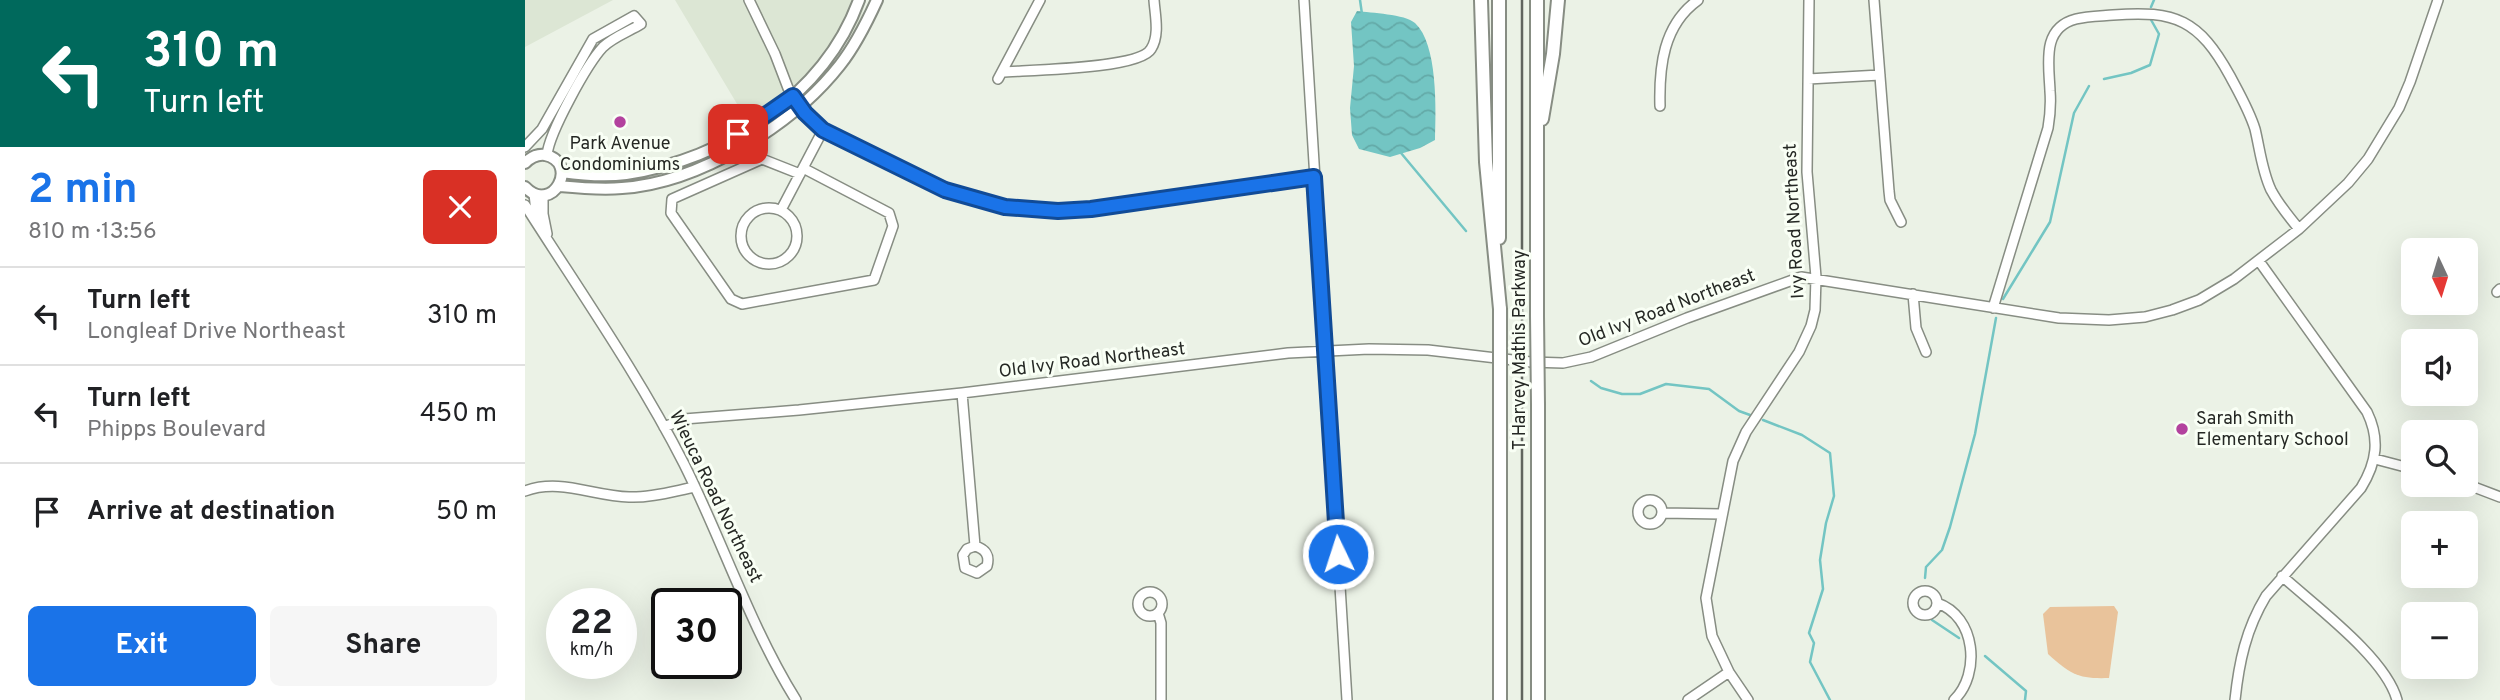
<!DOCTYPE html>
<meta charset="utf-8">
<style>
:root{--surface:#fff;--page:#f6f6f6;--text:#202124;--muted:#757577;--line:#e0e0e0;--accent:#1a73e8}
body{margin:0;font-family:Overpass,sans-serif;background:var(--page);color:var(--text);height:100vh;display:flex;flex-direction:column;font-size:26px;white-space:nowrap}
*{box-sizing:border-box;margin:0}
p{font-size:23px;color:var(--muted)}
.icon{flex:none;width:38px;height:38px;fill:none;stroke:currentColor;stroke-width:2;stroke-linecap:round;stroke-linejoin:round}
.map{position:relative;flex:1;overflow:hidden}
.panel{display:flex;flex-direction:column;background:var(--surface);width:525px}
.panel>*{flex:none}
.banner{background:#00695c;color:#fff;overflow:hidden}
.needle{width:46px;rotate:176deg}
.fabs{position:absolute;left:1876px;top:238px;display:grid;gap:14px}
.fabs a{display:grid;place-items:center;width:77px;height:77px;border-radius:10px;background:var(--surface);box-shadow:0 7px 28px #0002;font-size:35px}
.speed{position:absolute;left:21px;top:588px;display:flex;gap:14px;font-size:35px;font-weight:700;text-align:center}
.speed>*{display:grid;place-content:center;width:91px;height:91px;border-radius:50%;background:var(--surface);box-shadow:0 7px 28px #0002;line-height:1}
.speed small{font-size:18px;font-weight:400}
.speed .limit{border:4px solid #111;border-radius:10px;background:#fff;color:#111}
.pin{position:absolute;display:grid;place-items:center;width:60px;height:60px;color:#fff;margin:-30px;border-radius:14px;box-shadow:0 4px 10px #0006}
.me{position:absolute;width:77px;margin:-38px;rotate:356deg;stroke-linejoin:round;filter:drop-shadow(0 0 5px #0008)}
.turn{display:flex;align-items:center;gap:24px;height:147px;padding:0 28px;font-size:32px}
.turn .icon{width:91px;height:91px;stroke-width:2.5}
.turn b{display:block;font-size:49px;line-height:60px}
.round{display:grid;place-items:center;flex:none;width:74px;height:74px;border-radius:10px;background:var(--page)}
.headline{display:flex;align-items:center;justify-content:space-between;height:119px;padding:0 28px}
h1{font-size:42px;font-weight:700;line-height:52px;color:var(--accent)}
.cta{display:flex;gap:14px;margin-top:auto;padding:14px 28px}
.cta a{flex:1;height:80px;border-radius:10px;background:var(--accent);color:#fff;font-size:28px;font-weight:700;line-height:80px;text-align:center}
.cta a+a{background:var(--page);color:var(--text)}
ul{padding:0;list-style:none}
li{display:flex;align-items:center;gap:21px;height:98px;padding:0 28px;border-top:2px solid var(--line)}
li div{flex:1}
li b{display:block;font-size:26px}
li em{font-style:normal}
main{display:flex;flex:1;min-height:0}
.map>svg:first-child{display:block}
.built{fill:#dce6d4}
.grass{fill:#e9c39b}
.water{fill:url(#water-waves)}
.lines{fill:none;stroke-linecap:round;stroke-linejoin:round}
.stream{stroke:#73c5c3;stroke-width:2.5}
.minor-casing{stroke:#878d83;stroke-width:12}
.major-casing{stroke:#878d83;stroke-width:14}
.highway-casing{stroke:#878d83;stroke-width:16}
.minor{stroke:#fff;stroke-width:9}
.major{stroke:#fff;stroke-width:10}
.highway{stroke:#fff;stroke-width:12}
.rail{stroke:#60645e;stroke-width:2.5}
.highway-bridge-casing{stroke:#878d83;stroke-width:16;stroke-linecap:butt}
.highway-bridge{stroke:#fff;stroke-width:12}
.route-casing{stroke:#114b97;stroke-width:18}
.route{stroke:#1a73e8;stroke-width:12}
.poi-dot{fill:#b3429e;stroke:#f9fff5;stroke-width:2.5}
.labels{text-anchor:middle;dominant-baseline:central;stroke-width:6;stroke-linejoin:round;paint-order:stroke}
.poi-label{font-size:18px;fill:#252824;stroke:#f9fff5}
.street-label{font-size:18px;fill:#252824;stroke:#f9fff5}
</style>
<main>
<section class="panel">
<div class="banner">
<div class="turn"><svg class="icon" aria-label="left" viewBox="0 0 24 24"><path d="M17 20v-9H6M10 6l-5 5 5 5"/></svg><div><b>310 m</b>Turn left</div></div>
</div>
<div class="headline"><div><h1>2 min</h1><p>810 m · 13:56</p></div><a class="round" style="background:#d93025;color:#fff"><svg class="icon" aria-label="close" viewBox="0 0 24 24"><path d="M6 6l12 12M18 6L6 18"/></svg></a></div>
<ul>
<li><svg class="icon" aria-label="left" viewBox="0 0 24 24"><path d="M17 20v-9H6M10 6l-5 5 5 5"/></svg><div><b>Turn left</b><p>Longleaf Drive Northeast</p></div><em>310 m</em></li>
<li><svg class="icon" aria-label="left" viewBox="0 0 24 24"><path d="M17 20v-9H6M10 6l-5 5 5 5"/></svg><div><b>Turn left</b><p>Phipps Boulevard</p></div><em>450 m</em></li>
<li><svg class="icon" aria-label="arrive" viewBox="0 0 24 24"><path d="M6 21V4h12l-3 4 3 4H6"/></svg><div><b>Arrive at destination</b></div><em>50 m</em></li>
</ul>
<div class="cta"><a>Exit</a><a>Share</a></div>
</section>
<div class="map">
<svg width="1975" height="700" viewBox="0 0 1975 700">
<defs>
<pattern id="water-waves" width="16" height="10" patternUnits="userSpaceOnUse" patternTransform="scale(1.75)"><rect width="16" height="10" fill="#73c5c3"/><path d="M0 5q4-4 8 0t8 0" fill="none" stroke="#63a9a7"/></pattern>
</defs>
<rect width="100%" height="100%" fill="#ebf2e6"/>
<path class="built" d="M 0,0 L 88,0 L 0,47 Z
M 150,0 L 341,0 L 334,25 L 304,65 L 224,124 Z"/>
<path class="grass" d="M 1589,606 L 1593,612 L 1584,678 C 1554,679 1546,675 1523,654 L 1518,614 L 1525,607 Z"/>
<path class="water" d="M 832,11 C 846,13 880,14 890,23 C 913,44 911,110 910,140 L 895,148 L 865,157 L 834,149 L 827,135 L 825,108 L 829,66 L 826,22 Z"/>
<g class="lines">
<path class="stream" d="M 835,0 L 837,14
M 1626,7 L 1629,0
M 1579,79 L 1606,73 L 1625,65 L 1634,34 L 1625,18
M 876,153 L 941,231
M 1478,299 L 1525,222 L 1549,113 L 1564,86
M 1066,381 L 1076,388 L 1097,394 L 1115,394 L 1141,384 L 1184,389 L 1214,411 L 1225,415
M 1238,420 L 1277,435 L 1305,453 L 1309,496 L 1301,523 L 1295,560 L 1298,589 L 1284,633 L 1289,643 L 1285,662 L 1305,700
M 1400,578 L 1401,567 L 1417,550 L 1425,527 L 1450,434 L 1471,318
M 1407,620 L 1434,638
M 1460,656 L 1501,691 L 1500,700"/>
<defs>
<path id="minor" d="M 224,0 L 250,54 L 263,88 L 280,113 L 298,130 L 406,184 L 439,197 L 501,210 L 566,209 L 789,177
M 779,0 L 822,700
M 1349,0 L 1364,191 L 1365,200 L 1376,222
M 477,72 C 503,70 615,69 626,49 C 635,35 630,15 629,0
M 473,79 L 515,0
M 1283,79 L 1355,75
M 1135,106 C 1134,67 1138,25 1173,0
M 0,147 L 17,129 L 68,39 L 109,16 L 116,24 C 105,31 88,37 78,47 C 62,64 24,133 22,155
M 275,174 L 237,159 L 147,199 L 146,213 L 206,299 L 217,304 L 349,280 L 368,226 L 364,213 L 278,168
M 9,194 L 12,220
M 18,195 L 18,214 L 22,234
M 0,205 C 54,290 113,374 159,464 C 198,542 225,626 271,700
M216 236a28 28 0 1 1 56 0a28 28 0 1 1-56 0Z
M 256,210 L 298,130
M 1972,292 L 1975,289
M 1388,294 L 1391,328 L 1401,352
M 1468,308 L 1523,128 C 1525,116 1526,103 1525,91 C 1524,64 1516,28 1551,19 C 1562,16 1576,16 1588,15 C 1651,10 1674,20 1705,76 C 1714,93 1724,110 1730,129 C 1735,150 1737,171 1746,190 C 1754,205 1764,217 1774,229
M 437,393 L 450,546 L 442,549 L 438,555 L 440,568 L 452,573 L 462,566 C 465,555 460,549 450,546
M 139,427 L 159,419 L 274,410 L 437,393 L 763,353 L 844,349 L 903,350 L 1006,362 L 1038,363 L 1066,357 L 1162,318 L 1276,277 L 1534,318 L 1584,320 L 1620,317 L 1647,310 L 1674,300 L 1709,279 L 1774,229 L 1823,183 L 1843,159 L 1874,108 L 1885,82 L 1913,0
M 1850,459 L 1888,469
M 1941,484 L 1975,497
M 0,491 C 35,478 68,496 104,497 C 125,498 149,491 170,487
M1113 512a12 12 0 1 1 24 0a12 12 0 1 1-24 0Z
M 1138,513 L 1196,514
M 1757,576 C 1790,606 1861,658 1872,700
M1388 603a12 12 0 1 1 24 0a12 12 0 1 1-24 0Z
M613 604a12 12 0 1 1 24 0a12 12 0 1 1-24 0Z
M 1412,603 C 1451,616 1456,674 1429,700
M 633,613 L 636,623 L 636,700
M 1163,700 L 1204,672
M 1223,700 L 1204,672 L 1187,636 L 1181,598 L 1208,461 L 1221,432 L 1274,352 L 1286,326 L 1290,310 L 1291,277 L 1282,172 L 1284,0
M 1710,700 C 1714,662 1721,629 1741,596 L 1836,488 C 1852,462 1855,439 1842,412 L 1734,261"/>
<path id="major" d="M 0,163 C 6,157 12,154 20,155 C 55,162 28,216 0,187
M 37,172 C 58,175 79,177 101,174 C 199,160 299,96 334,0
M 33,186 C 55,188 76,190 97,188 C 174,183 268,125 315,65 C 330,46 342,22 352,0"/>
<path id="highway" d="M 956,0 L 961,162 L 975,309
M 974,0 L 974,238
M 1017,119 L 1028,54 L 1033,0
M 1012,316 L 1012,0
M 975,400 L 975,700
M 1013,405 L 1013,700"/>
</defs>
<use href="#minor" class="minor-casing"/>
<use href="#major" class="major-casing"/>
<use href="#highway" class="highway-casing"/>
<use href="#minor" class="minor"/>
<use href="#major" class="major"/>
<use href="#highway" class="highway"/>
<path class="rail" d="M 997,0 L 997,700"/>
<defs>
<path id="highway-bridge" d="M 975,309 L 975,400
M 1012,316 L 1013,405"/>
</defs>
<use href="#highway-bridge" class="highway-bridge-casing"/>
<use href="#highway-bridge" class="highway-bridge"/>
</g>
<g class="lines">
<defs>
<path id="route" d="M 213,134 L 268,96 L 280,113 L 298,130 L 420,190 L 480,207 L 533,211 L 566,209 L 789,177 L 813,554"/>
</defs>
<use href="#route" class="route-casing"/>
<use href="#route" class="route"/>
</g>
<g class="poi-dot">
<circle cx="95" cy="122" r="7"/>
<circle cx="1657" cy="429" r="7"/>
</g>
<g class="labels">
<g class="poi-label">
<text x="95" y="144">Park Avenue<tspan x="95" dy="21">Condominiums</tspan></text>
<text x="1671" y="419" text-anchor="start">Sarah Smith<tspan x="1671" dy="21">Elementary School</tspan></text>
</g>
<g class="street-label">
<text transform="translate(1270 221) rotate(-93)">Ivy Road Northeast</text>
<text transform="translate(1142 309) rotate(-21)">Old Ivy Road Northeast</text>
<text transform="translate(995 350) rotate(-90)">T Harvey Mathis Parkway</text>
<text transform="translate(567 361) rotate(-7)">Old Ivy Road Northeast</text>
<text transform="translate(190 497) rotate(64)">Wieuca Road Northeast</text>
</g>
</g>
</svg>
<div class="fabs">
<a><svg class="needle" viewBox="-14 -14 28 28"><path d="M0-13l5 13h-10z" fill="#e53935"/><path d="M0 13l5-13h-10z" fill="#757577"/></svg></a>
<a><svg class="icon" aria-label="sound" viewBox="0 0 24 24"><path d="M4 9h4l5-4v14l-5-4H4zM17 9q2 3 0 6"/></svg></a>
<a><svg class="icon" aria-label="search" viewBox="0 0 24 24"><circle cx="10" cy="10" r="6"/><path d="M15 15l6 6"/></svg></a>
<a>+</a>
<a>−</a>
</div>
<div class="speed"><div>22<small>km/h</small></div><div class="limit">30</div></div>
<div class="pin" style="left:213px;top:134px;background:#d93025"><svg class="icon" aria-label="arrive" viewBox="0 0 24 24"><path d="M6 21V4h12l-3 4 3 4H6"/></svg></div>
<svg class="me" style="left:813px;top:554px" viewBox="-20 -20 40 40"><circle r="17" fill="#1a73e8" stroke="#fff" stroke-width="3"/><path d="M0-11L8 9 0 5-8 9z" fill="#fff"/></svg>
</div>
</main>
